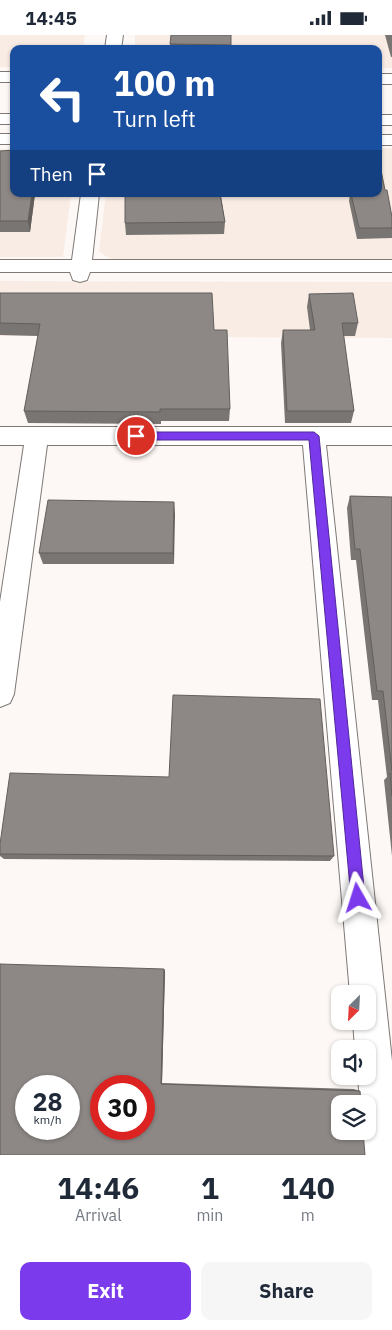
<!DOCTYPE html>
<style>
:root{--surface:#fff;--page:#f6f6f7;--text:#1f2937;--muted:#747a83;--accent:#7c3aed}
body{margin:0;font-family:"IBM Plex Sans",sans-serif;background:var(--page);color:var(--text);height:100vh;display:flex;flex-direction:column;font-size:19px;white-space:nowrap}
*{box-sizing:border-box;margin:0}
p{font-size:16px;color:var(--muted)}
.icon{flex:none;width:28px;height:28px;fill:none;stroke:currentColor;stroke-width:2;stroke-linecap:round;stroke-linejoin:round}
.map{position:relative;height:1120px;overflow:hidden}
.panel{display:flex;flex-direction:column;background:var(--surface);flex:1}
.panel>*{flex:none}
.hud{position:absolute;left:10px;top:10px;width:372px;height:152px;border-radius:10px;box-shadow:0 1px 4px #0004;background:#1a4fa0;color:#fff;overflow:hidden}
.needle{width:32px;rotate:204deg}
.controls{position:absolute;left:331px;top:950px;display:grid;gap:10px}
.controls a{display:grid;place-items:center;width:45px;height:45px;border-radius:10px;background:var(--surface);box-shadow:0 1px 4px #0004;font-size:25px}
.speed{position:absolute;left:15px;top:1040px;display:flex;gap:10px;font-size:25px;font-weight:700;text-align:center}
.speed>*{display:grid;place-content:center;width:65px;height:65px;border-radius:50%;background:var(--surface);box-shadow:0 1px 4px #0004;line-height:1}
.speed small{font-size:12px;font-weight:400}
.speed .limit{border:8px solid #d22;background:#fff;color:#111}
.pin{position:absolute;display:grid;place-items:center;width:42px;height:42px;color:#fff;margin:-21px;border:2px solid #fff;border-radius:50%;box-shadow:0 1px 5px #0007}
.me{position:absolute;width:55px;margin:-28px;rotate:354deg;stroke-linejoin:round;filter:drop-shadow(0 0 4px #0008)}
.turn{display:flex;align-items:center;gap:18px;height:105px;padding:0 20px;font-size:22px}
.turn .icon{width:65px;height:65px;stroke-width:2.5}
.turn b{display:block;font-size:35px;line-height:42px}
.then{display:flex;align-items:center;height:48px;padding:0 20px;background:#0003;gap:10px;font-size:19px}
.eta{display:flex;justify-content:space-evenly;align-items:center;height:85px;text-align:center}
.eta b{font-size:30px;font-weight:700;line-height:35px}
.primary-button{display:flex;gap:10px;margin-top:auto;padding:10px 20px}
.primary-button a{flex:1;height:58px;border-radius:10px;background:var(--accent);color:#fff;font-size:20px;font-weight:700;line-height:58px;text-align:center}
.primary-button a+a{background:var(--page);color:var(--text)}
.status{display:flex;justify-content:space-between;align-items:center;height:35px;padding:0 25px;background:var(--surface);direction:ltr}
.status svg{height:14px;fill:currentColor}
.map>svg:first-child{display:block}
.built{fill:#f9ece5}
.lines{fill:none;stroke-linecap:round;stroke-linejoin:round}
.minor-casing{stroke:#7e7976;stroke-width:2}
.minor{fill:#fff;fill-rule:evenodd}
.wall{fill:#797572}
.shaded-wall{fill:#635f5d}
.building{fill:#8d8885;stroke:#635f5d;fill-rule:evenodd}
.route{fill:#7c3aed;stroke:#51269a}
</style>
<div class="status"><b>14:45</b><svg viewBox="0 0 49 12"><path d="M0 12V9h3v3zM5 12V6h3v6zM10 12V3h3v9zM15 12V0h3v12zM26 1h20v11H26zM47 4h2v5h-2z"/></svg></div>
<div class="map">
<svg width="392" height="1120" viewBox="0 0 392 1120">
<rect width="100%" height="100%" fill="#fdf8f5"/>
<path class="built" d="M 0,0 L 85,0 L 83,14 L 14,14 L 14,32 L 0,32 Z
M 135,0 L 392,0 L 392,33 L 379,33 L 379,14 L 135,14 Z
M 379,113 L 392,113 L 392,227 L 113,225 L 99,217 L 106,159 L 379,159 Z
M 0,114 L 14,114 L 14,159 L 71,159 L 63,222 L 0,222 Z
M 0,246 L 392,247 L 392,303 L 0,301 Z"/>
<g class="lines">
<defs>
<path id="minor" d="M 107,0 L 123,0 L 121,14 L 105,14 Z
M 0,37 L 14,37 L 14,47 L 0,47 Z
M 379,39 L 392,39 L 392,49 L 379,49 Z
M 0,79 L 14,79 L 14,89 L 0,89 Z
M 379,80 L 392,80 L 392,90 L 379,90 Z
M 0,99 L 14,99 L 14,109 L 0,109 Z
M 379,100 L 392,100 L 392,110 L 379,110 Z
M 81,159 L 99,159 L 92,225 L 392,225 L 392,237 L 90,237 L 87,245 L 80,247 L 73,245 L 70,237 L 0,237 L 0,225 L 72,225 Z
M 0,392 L 392,392 L 392,410 L 326,410 L 392,1026 L 392,1120 L 364,1120 L 362,1096 L 368,1096 L 368,1069 L 360,1069 L 358,1041 L 368,1041 L 368,1014 L 355,1014 L 353,986 L 368,986 L 368,959 L 350,959 L 303,410 L 47,410 L 14,659 L 10,668 L 0,672 L 0,567 L 24,410 L 0,410 Z"/>
</defs>
<use href="#minor" class="minor-casing"/>
<use href="#minor" class="minor"/>
</g>
<path class="wall" d="M 231,0 L 231,14 L 170,14 L 170,9 Z
M 385,0 L 392,0 L 392,22 L 391,22 Z
M 0,116 L 35,159 L 30,197 L 0,197 Z
M 385,155 L 392,182 L 392,203 L 357,204 L 349,166 L 350,159 L 379,159 Z
M 125,159 L 285,159 L 221,161 L 225,187 L 224,199 L 126,200 L 125,188 Z
M 0,258 L 214,295 L 230,374 L 229,386 L 161,386 L 161,389 L 28,388 L 24,376 L 38,301 L 0,300 Z
M 309,259 L 358,288 L 355,301 L 343,301 L 354,376 L 351,388 L 285,388 L 281,308 L 283,295 L 310,295 L 307,272 Z
M 350,461 L 392,462 L 392,821 L 384,745 L 387,742 L 378,665 L 372,665 L 356,525 L 351,525 L 347,473 Z
M 174,467 L 174,529 L 43,529 L 39,518 Z
M 0,809 L 334,821 L 330,826 L 4,824 L 0,821 Z
M 164,934 L 165,936 L 162,1048 L 354,1054 L 360,1056 L 0,1120 Z"/>
<path class="shaded-wall" d="M 32,159 L 35,159 L 30,197 L 28,186 Z
M 174,467 L 175,479 L 174,529 L 173,518 Z
M 164,934 L 165,936 L 162,1048 L 161,1049 Z"/>
<path class="building" d="M 171,0 L 231,0 L 231,10 L 170,9 Z
M 14,115 L 14,159 L 32,159 L 28,186 L 0,186 L 0,116 Z
M 379,125 L 385,155 L 387,155 L 392,182 L 392,193 L 359,193 L 351,159 L 379,159 Z
M 125,159 L 220,159 L 225,187 L 125,188 Z
M 0,258 L 212,258 L 214,295 L 227,295 L 230,374 L 160,374 L 160,377 L 24,376 L 40,289 L 0,288 Z
M 353,258 L 358,288 L 342,288 L 354,376 L 287,376 L 283,295 L 315,295 L 309,259 Z
M 350,461 L 392,462 L 392,736 L 383,656 L 377,656 L 360,514 L 355,514 Z
M 48,465 L 174,467 L 173,518 L 39,518 Z
M 173,660 L 320,664 L 334,821 L 0,819 L 0,809 L 10,738 L 169,742 Z
M 390,738 L 392,739 L 392,761 Z
M 0,929 L 164,934 L 161,1049 L 360,1056 L 361,1069 L 340,1069 L 340,1096 L 363,1096 L 365,1120 L 0,1120 ZM 26,1051 L 69,1051 L 69,1094 L 26,1094 ZM 101,1051 L 144,1051 L 144,1094 L 101,1094 Z"/>
<path class="route" d="M 136,397 L 314,397 L 319,401 L 365,863 L 363,868 L 358,870 L 353,868 L 351,863 L 309,405 L 136,405 L 131,401 Z"/>
</svg>
<div class="controls">
<a><svg class="needle" viewBox="-14 -14 28 28"><path d="M0-13l5 13h-10z" fill="#e53935"/><path d="M0 13l5-13h-10z" fill="#747a83"/></svg></a>
<a><svg class="icon" aria-label="sound" viewBox="0 0 24 24"><path d="M4 9h4l5-4v14l-5-4H4zM17 9q2 3 0 6"/></svg></a>
<a><svg class="icon" aria-label="layers" viewBox="0 0 24 24"><path d="M12 4l9 5-9 5-9-5zM3 14l9 5 9-5"/></svg></a>
</div>
<div class="speed"><div>28<small>km/h</small></div><div class="limit">30</div></div>
<div class="pin" style="left:136px;top:401px;background:#d93025"><svg class="icon" aria-label="arrive" viewBox="0 0 24 24"><path d="M6 21V4h12l-3 4 3 4H6"/></svg></div>
<svg class="me" style="left:358px;top:863px" viewBox="-20 -20 40 40"><path d="M0-17L14 15 0 8-14 15z" fill="#7c3aed" stroke="#fff" stroke-width="4"/></svg>
<div class="hud">
<div class="turn"><svg class="icon" aria-label="left" viewBox="0 0 24 24"><path d="M17 20v-9H6M10 6l-5 5 5 5"/></svg><div><b>100 m</b>Turn left</div></div>
<div class="then">Then<svg class="icon" aria-label="arrive" viewBox="0 0 24 24"><path d="M6 21V4h12l-3 4 3 4H6"/></svg></div>
</div>
</div>
<section class="panel">
<div class="eta">
<div><b>14:46</b><p>Arrival</p></div>
<div><b>1</b><p>min</p></div>
<div><b>140</b><p>m</p></div>
</div>
<div class="primary-button"><a>Exit</a><a>Share</a></div>
</section>
